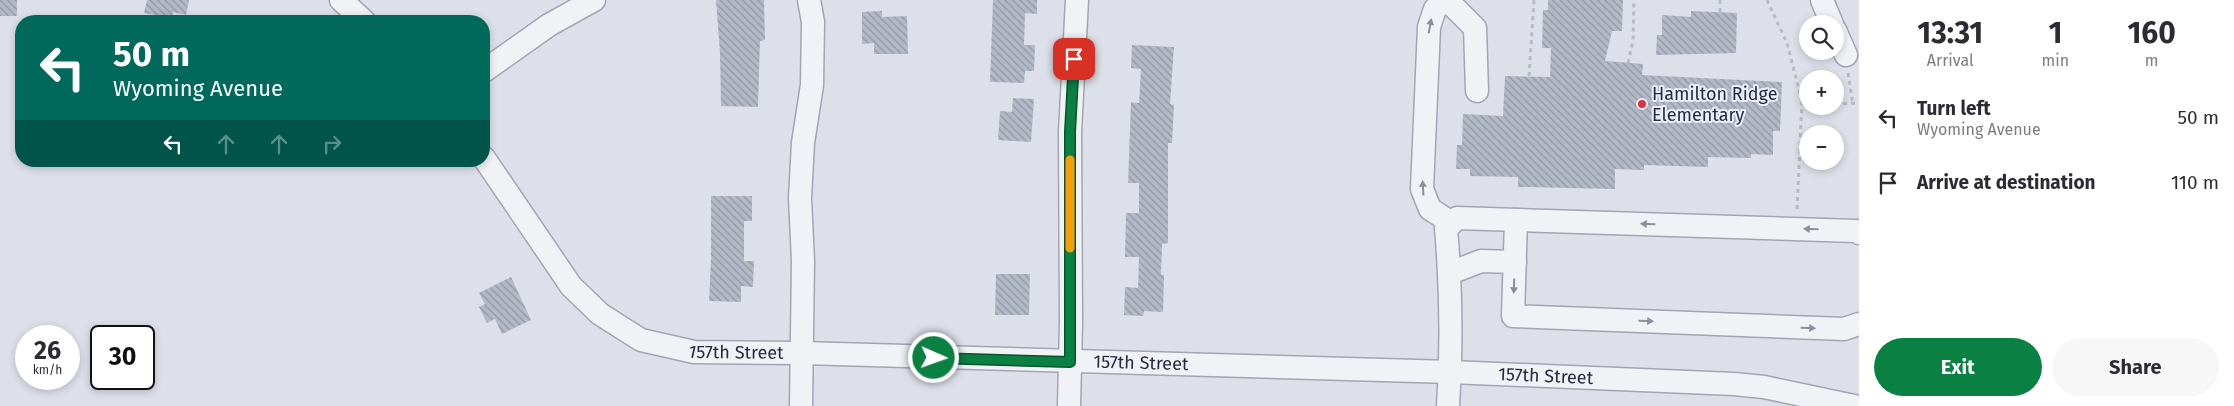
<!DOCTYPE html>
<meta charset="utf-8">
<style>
:root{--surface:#fff;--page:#f7f7f7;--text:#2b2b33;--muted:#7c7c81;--accent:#0b8043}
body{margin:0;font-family:"Fira Sans",sans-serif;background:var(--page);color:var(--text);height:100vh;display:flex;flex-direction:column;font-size:19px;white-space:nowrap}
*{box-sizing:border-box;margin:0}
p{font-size:16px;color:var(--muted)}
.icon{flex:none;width:28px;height:28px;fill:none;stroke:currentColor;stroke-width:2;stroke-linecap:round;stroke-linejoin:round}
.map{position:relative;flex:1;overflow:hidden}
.side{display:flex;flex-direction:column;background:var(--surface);width:375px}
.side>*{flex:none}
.banner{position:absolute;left:15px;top:15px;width:475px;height:152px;border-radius:20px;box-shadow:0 2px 8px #0003;background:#00695c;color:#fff;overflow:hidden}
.tools{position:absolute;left:1799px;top:15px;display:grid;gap:10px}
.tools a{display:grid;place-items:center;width:45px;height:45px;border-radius:50%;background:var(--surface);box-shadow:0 2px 8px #0003;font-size:25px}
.speed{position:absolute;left:15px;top:325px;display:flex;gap:10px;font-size:25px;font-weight:700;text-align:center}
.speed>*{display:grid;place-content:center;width:65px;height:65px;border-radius:50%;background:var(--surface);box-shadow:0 2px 8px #0003;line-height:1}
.speed small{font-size:12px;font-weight:400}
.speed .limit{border:2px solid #111;border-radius:8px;background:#fff;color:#111}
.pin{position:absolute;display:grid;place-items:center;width:42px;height:42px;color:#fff;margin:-21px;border-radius:10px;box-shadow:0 2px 8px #0006}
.me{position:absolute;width:55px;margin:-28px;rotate:92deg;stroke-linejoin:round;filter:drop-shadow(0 0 4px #0008)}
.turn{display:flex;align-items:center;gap:18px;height:105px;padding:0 15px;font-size:22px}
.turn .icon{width:65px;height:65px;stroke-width:2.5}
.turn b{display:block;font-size:35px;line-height:42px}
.lanes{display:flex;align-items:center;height:48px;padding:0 15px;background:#0003;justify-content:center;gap:25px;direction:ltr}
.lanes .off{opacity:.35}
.eta{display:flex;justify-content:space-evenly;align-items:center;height:85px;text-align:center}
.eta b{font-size:30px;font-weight:700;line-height:35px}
.cta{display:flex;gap:10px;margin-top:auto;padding:10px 15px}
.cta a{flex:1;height:58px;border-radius:30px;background:var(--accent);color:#fff;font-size:20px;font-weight:700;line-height:58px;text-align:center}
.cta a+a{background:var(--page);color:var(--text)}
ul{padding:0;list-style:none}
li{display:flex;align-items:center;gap:15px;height:65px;padding:0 15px}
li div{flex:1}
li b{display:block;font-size:19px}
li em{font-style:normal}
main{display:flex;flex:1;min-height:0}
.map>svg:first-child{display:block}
.building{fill:url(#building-back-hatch)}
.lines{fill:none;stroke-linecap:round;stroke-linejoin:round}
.minor-casing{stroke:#a2a6b3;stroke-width:25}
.path{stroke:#b7bbc3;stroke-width:3;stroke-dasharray:4 4;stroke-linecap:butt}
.minor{stroke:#f0f2f6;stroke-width:22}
.oneway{fill:#8a8f9c}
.route-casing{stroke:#07532c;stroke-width:12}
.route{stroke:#0b8043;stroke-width:9}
.slow{stroke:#f59e0b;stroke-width:9}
.poi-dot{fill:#dd323c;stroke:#eceff6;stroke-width:2}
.labels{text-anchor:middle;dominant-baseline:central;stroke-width:4;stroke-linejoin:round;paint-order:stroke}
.poi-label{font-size:18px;fill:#252c41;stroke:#eceff6;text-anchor:start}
.street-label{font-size:18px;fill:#252c41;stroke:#eceff6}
</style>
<main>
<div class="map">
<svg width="1859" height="406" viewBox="0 0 1859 406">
<defs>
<pattern id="building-back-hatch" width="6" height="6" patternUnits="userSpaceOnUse" patternTransform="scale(1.25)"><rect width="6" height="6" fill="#b3b9c6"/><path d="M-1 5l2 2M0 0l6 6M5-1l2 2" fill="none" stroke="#9197a2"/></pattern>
</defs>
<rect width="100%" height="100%" fill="#dde0e9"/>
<path class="building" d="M 0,0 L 17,0 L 17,16 L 0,16 Z
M 147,0 L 189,0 L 186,15 L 173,12 L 172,18 L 144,13 Z
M 716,0 L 764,0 L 765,40 L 760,41 L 758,107 L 721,106 L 720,53 Z
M 993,0 L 1037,0 L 1037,14 L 1025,13 L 1024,45 L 1035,45 L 1034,71 L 1025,71 L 1024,83 L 990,82 Z
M 1548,0 L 1623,0 L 1622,31 L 1612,31 L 1605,61 L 1643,64 L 1642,75 L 1782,82 L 1780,131 L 1773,131 L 1773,155 L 1751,154 L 1751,158 L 1708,157 L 1708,167 L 1644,165 L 1644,170 L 1615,169 L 1615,189 L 1518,187 L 1518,177 L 1470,176 L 1470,169 L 1456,169 L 1457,145 L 1462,145 L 1463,114 L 1503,116 L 1505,76 L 1550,77 L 1551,48 L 1542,48 L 1543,10 L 1548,10 Z
M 882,11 L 882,17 L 907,16 L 908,54 L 874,54 L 874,43 L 862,44 L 862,12 Z
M 1691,11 L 1737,13 L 1736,53 L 1656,55 L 1657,35 L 1662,35 L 1662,15 L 1691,17 Z
M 1132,45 L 1174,47 L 1170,104 L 1174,105 L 1172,143 L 1168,143 L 1168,243 L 1162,244 L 1161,275 L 1164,275 L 1163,312 L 1144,311 L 1143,316 L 1124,315 L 1125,287 L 1138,288 L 1139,257 L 1125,257 L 1126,213 L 1139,213 L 1139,183 L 1128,183 L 1131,102 L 1139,103 L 1141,69 L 1131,68 Z
M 1013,98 L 1034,99 L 1031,142 L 998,140 L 1000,111 L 1012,112 Z
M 711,196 L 752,196 L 752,221 L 744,221 L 744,261 L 754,261 L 753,287 L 741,286 L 741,302 L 709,301 L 711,260 Z
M 996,274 L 1030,274 L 1029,315 L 995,315 Z
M 511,277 L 531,320 L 502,334 L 495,319 L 487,323 L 479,307 L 485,304 L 479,293 Z"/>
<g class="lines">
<defs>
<g id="minor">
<path d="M 341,0 L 364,21"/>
<path d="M 1444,0 L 1435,9 L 1429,27 L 1422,189 L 1430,209 L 1452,223"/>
<path d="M 1447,0 L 1475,28 L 1477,91"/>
<path d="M 1822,0 L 1832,24"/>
<path d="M 1835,30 L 1846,55"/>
<path d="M 484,71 L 549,25 L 594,0"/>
<path id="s1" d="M 484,158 L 571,286 L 600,314 L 641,340 L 694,352 L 802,353 L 1451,372 L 1734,384 L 1764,387 L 1854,406"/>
<path d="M 1516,220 L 1513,316 L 1844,329 L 1859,324"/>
<path d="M 1450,273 L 1481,261 L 1515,262"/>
<path d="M 801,406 L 803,261 L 800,198 L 803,143 L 812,85 L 813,22 L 809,0"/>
<path d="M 1069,406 L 1071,322 L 1070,132 L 1077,0"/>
<path d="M 1448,406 C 1452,347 1451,287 1446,228 L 1457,218 L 1856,231 L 1859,233"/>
</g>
</defs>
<use href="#minor" class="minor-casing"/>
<path class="path" d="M 1767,0 L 1787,43 L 1802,102
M 1720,12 L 1720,0
M 1628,63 L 1633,40 L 1634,0
M 1848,73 L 1853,105
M 1529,76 L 1534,0
M 1835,104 L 1859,103
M 1797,209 L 1802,102 L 1808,103"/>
<use href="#minor" class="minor"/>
</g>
<defs><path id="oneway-solid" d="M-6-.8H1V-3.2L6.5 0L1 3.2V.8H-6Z" transform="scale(1.25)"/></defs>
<g class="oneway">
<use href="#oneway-solid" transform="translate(1430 26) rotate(-80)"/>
<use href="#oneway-solid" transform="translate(1423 188) rotate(-93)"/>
<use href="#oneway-solid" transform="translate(1648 224) rotate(-178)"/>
<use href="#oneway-solid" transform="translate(1811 229) rotate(-178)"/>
<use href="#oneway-solid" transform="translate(1514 286) rotate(92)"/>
<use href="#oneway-solid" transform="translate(1646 321) rotate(2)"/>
<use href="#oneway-solid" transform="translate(1808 328) rotate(2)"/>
</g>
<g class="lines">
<defs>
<path id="route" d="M 934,358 L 1070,362 L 1070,132 L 1074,59"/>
</defs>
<use href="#route" class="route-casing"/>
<use href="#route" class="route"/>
<path class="slow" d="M 1070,160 L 1070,248"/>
</g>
<circle class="poi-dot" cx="1642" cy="104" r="5"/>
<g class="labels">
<g class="poi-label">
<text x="1652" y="94">Hamilton Ridge<tspan x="1652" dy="21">Elementary</tspan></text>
</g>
<g class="street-label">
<text stroke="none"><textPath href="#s1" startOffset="340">157th Street</textPath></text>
<text stroke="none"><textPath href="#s1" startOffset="745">157th Street</textPath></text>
<text stroke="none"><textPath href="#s1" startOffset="1150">157th Street</textPath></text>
</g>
</g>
</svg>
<div class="tools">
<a><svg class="icon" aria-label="search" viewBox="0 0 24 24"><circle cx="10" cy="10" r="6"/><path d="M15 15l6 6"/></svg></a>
<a>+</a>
<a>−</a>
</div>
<div class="speed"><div>26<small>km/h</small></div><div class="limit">30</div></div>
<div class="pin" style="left:1074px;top:59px;background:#d93025"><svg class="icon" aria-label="arrive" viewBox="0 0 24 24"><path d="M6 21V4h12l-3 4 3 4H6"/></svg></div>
<svg class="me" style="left:934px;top:358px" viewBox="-20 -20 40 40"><circle r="17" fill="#0b8043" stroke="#fff" stroke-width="3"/><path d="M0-11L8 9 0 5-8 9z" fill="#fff"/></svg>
<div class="banner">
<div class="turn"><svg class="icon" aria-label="left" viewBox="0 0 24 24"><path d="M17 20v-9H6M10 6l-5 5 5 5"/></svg><div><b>50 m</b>Wyoming Avenue</div></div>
<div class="lanes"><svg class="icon" aria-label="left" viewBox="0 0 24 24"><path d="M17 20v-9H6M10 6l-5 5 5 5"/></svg><svg class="icon off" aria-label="ahead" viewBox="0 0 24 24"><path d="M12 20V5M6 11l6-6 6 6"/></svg><svg class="icon off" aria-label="ahead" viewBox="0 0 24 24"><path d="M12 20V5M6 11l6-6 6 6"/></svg><svg class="icon off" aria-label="right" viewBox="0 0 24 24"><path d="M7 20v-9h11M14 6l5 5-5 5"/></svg></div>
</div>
</div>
<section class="side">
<div class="eta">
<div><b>13:31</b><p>Arrival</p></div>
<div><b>1</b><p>min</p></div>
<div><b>160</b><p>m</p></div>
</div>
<ul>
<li><svg class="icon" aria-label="left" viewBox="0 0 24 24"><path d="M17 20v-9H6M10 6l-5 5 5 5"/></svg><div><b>Turn left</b><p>Wyoming Avenue</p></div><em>50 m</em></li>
<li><svg class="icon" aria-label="arrive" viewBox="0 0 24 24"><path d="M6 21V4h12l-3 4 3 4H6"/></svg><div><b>Arrive at destination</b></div><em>110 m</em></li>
</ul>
<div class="cta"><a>Exit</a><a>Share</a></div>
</section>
</main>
